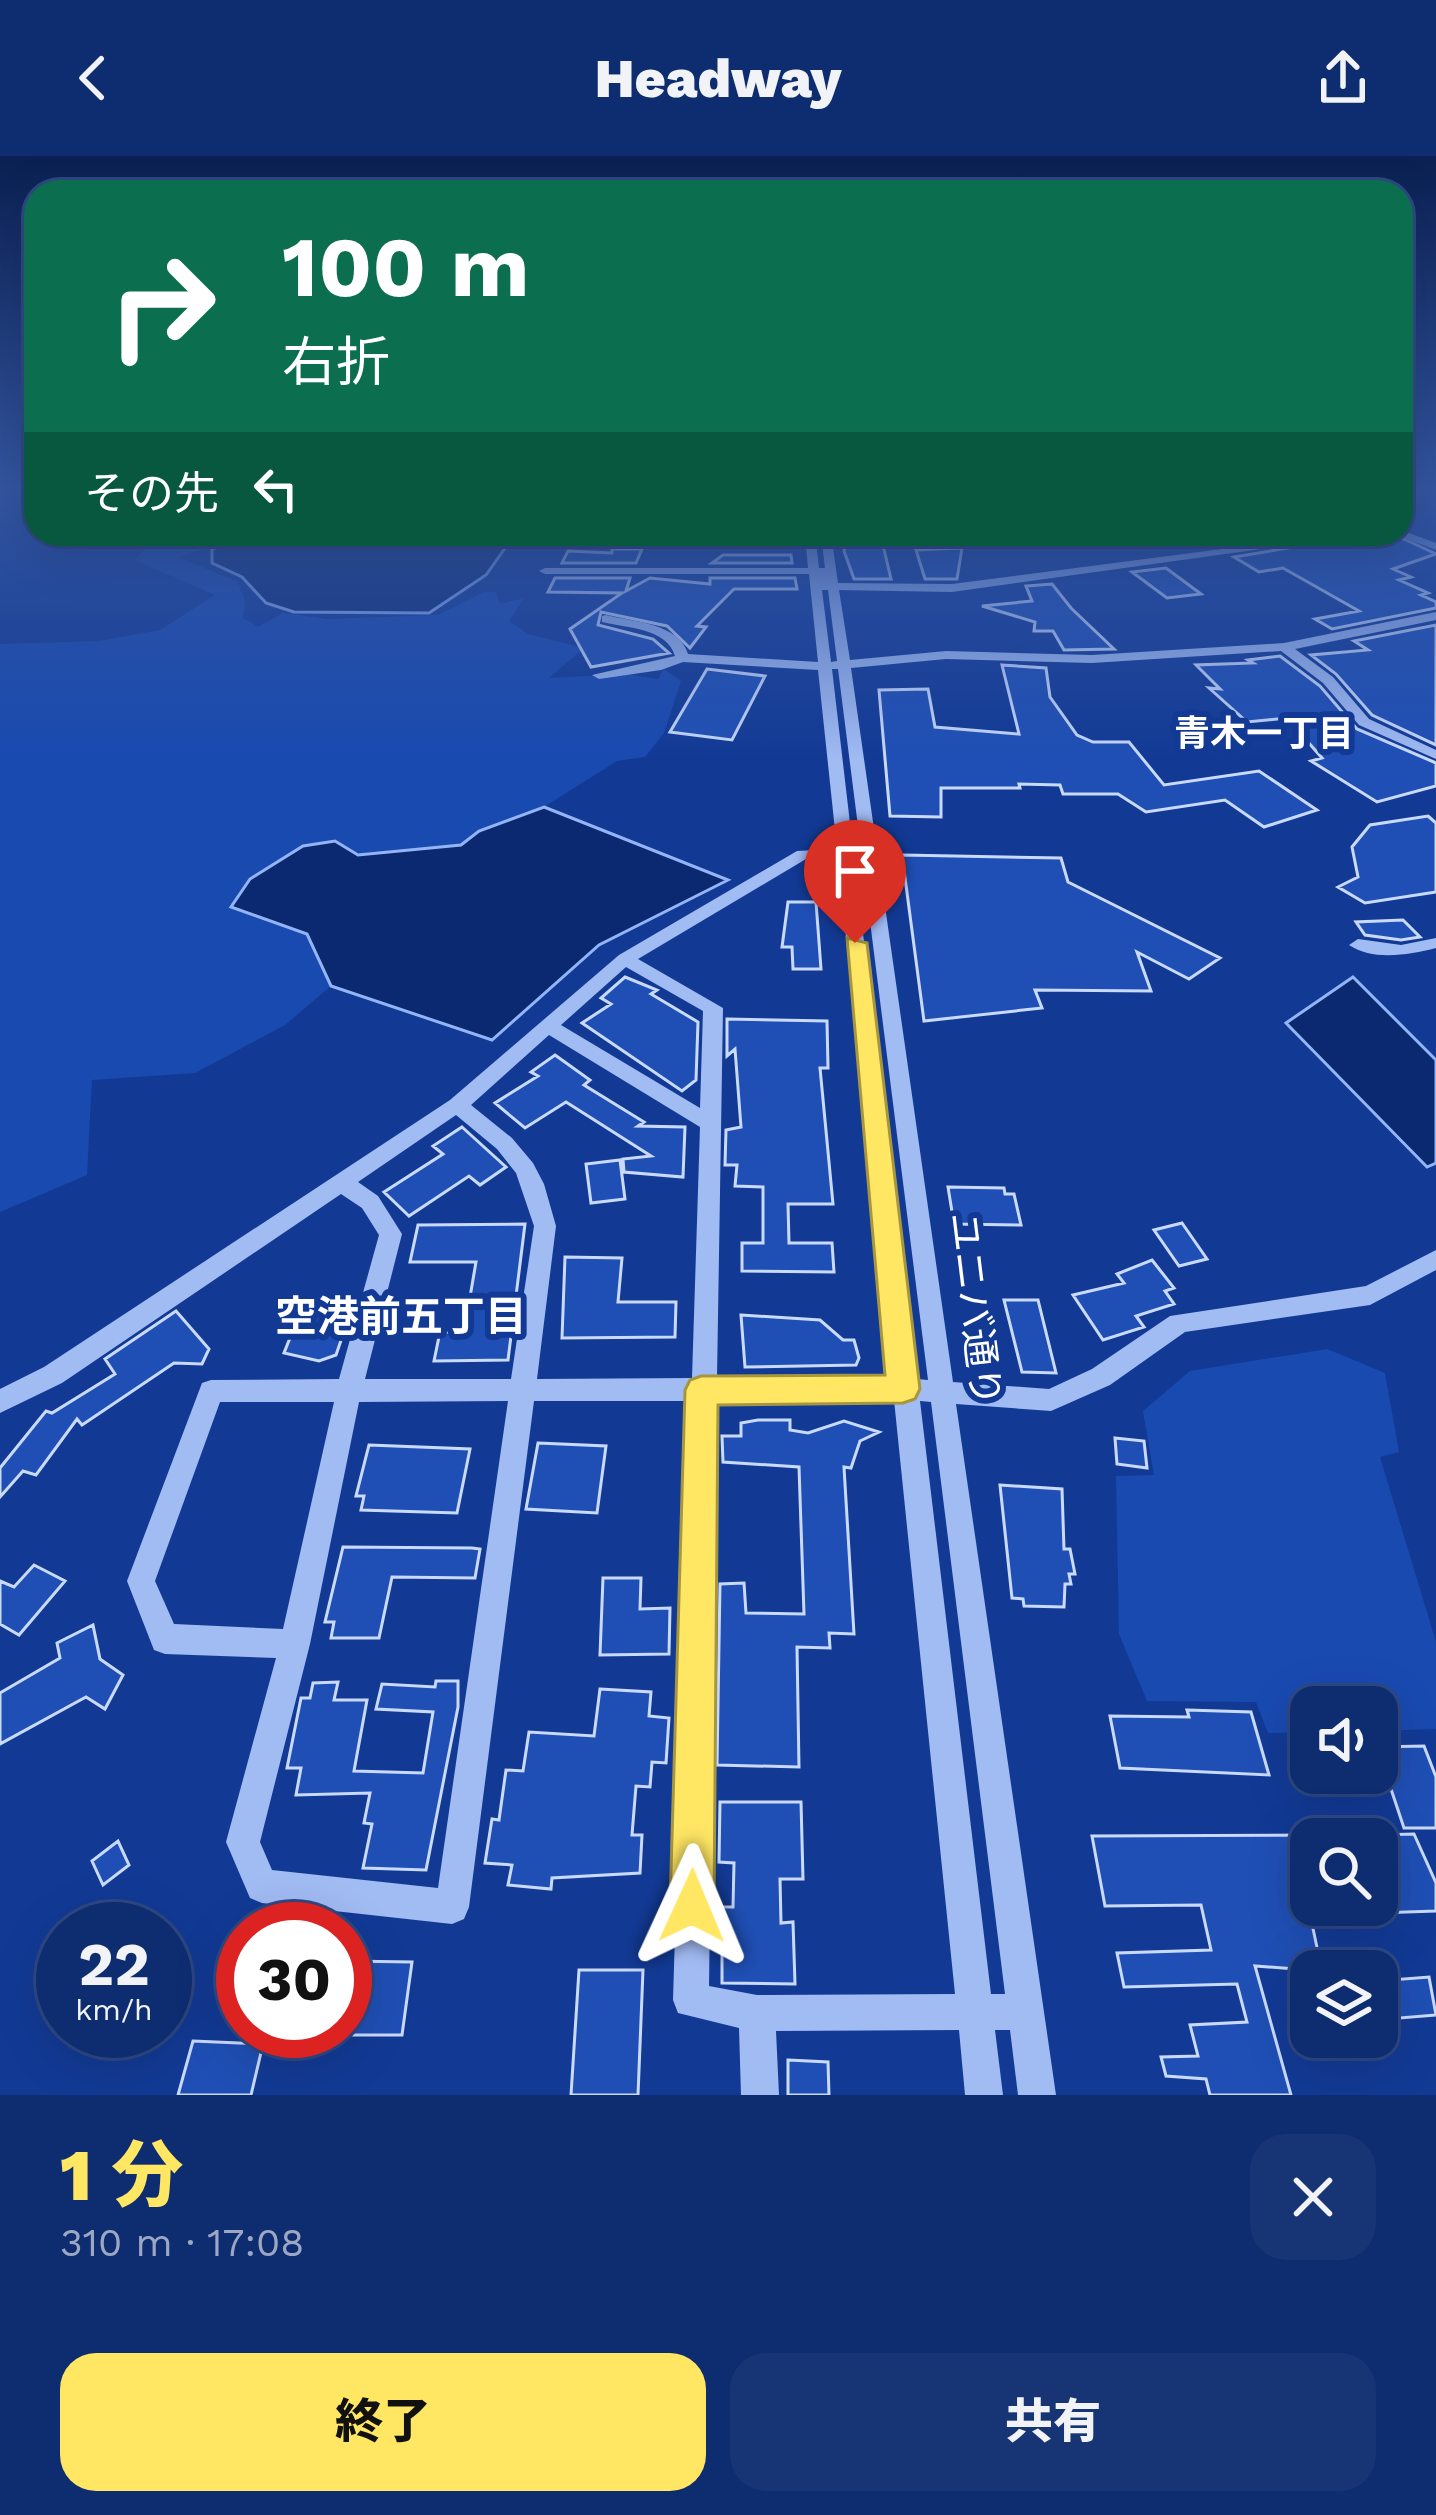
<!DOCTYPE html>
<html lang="ja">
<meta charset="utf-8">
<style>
:root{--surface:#0e2c70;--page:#173475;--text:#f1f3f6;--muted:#9ba7c3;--line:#2e4883;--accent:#ffe663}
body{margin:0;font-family:"Work Sans","Noto Sans JP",sans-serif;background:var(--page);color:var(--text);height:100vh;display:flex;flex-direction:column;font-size:45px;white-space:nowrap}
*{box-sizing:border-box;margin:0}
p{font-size:39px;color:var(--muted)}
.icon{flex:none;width:66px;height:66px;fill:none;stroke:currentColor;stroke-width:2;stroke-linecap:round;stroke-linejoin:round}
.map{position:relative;height:1939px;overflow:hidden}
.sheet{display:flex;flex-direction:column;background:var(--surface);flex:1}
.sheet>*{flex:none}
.hud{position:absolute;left:24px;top:24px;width:1389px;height:366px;border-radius:36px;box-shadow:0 12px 48px #0002,0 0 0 3px var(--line);background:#0b6e4f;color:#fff;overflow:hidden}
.buttons{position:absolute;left:1290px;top:1530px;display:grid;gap:24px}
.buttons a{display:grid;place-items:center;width:108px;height:108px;border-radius:24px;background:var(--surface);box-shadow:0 12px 48px #0002,0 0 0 3px var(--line);font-size:60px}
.speed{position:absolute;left:36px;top:1746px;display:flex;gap:24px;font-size:60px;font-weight:700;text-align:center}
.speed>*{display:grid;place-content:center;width:156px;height:156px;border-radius:50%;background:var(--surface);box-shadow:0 12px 48px #0002,0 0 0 3px var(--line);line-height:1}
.speed small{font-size:30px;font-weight:400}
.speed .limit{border:18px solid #d22;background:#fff;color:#111}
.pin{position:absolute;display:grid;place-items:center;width:102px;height:102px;color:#fff;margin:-123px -51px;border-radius:50% 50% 50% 0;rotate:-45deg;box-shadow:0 0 12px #0007}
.pin .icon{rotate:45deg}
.me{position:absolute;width:132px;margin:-66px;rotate:1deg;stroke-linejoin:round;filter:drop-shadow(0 0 9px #0008)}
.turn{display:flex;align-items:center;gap:42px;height:252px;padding:0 60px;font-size:54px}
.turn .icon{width:156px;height:156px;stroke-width:2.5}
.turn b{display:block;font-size:84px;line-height:102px}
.then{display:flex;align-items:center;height:114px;padding:0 60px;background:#0003;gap:24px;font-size:45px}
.round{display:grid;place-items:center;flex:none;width:126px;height:126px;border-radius:36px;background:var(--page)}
.headline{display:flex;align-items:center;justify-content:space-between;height:204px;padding:0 60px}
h1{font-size:72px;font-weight:800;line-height:90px;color:var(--accent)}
.action{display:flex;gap:24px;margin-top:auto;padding:24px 60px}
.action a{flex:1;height:138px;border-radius:36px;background:var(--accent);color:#111;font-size:48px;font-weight:800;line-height:138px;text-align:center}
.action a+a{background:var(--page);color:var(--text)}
header{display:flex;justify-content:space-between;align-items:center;height:156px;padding:0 60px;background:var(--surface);font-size:54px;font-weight:800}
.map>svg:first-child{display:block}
.green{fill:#194ab0}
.water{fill:#0b2971;stroke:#93b4f6;stroke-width:3}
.building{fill:#1f4fb5;stroke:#c9dafd;stroke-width:3}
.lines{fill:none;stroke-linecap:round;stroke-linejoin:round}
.minor{fill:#a1bbf3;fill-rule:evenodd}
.route{fill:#ffe663;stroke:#a69640;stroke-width:3}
.labels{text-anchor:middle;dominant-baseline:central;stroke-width:12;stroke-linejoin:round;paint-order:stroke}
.far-neighbourhood-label{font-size:36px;font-weight:bold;fill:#fff;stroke:#123a95}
.street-label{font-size:39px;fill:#fff;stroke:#123a95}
.neighbourhood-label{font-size:42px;font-weight:bold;fill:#fff;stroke:#123a95}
</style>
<header><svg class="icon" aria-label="back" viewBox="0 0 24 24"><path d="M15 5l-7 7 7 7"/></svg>Headway<svg class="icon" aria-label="share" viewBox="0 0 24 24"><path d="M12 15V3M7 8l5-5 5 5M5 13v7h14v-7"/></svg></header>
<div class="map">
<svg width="1436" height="1939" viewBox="0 0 1436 1939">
<rect width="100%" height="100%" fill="#123a95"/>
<path class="green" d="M 160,378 L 254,378 L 178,401 L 238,426 L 245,444 L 243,462 L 258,471 L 283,457 L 328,463 L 438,459 L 484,436 L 496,436 L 500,448 L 524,442 L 509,465 L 528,478 L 584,492 L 549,522 L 626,518 L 658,523 L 664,513 L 681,525 L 664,577 L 645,601 L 617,605 L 544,651 L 479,675 L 462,689 L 357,700 L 334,686 L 232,751 L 308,778 L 331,830 L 285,869 L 195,917 L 92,924 L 87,1019 L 0,1056 L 0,488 L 99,485 L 160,474 L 215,439 L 134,404 Z
M 1327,1193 L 1385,1217 L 1399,1296 L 1380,1301 L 1436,1486 L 1436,1573 L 1377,1575 L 1377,1551 L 1311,1551 L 1311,1576 L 1268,1577 L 1256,1546 L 1147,1545 L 1119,1478 L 1116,1320 L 1154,1319 L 1143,1255 L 1190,1215 Z"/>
<path class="water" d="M 255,378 L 515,378 L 486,419 L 429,457 L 294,456 L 266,447 L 242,421 L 212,407 L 212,393 Z
M 544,651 L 728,724 L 599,789 L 492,884 L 331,830 L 307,778 L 231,751 L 250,723 L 303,690 L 335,685 L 358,699 L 461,689 L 479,675 Z
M 1353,821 L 1436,904 L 1436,1007 L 1427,1011 L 1286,867 Z"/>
<path class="building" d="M 849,378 L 882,385 L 891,423 L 854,423 L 844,395 Z
M 1372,378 L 1393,378 L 1436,398 L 1393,413 L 1411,421 L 1399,424 L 1428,437 L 1421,439 L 1436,446 L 1436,452 L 1332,473 L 1315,463 L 1359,455 L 1283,412 L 1259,416 L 1234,401 Z
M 962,392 L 957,423 L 925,423 L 916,394 Z
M 612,393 L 642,393 L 636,407 L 562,407 L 568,395 L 612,397 Z
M 723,399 L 791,399 L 792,407 L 712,407 Z
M 1166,412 L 1201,438 L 1167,442 L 1132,416 Z
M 555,422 L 630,422 L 626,435 L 650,422 L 710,428 L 710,422 L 795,422 L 797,433 L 734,433 L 697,470 L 706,471 L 690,492 L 667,470 L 601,456 L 598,469 L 653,483 L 669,497 L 591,511 L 570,473 L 622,437 L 548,436 Z
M 1052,428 L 1071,452 L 1114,493 L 1064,494 L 1053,475 L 1034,475 L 1035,466 L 982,450 L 1032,445 L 1026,430 Z
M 1436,469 L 1436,589 L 1372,559 L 1336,518 L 1311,499 L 1368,494 L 1354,485 Z
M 1280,500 L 1320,530 L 1357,573 L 1436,607 L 1436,630 L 1377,646 L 1311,605 L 1322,602 L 1287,562 L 1247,566 L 1209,532 L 1220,533 L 1196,509 L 1253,507 L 1248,504 Z
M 1002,509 L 1046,512 L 1050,541 L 1077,579 L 1093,586 L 1129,586 L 1164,629 L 1259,615 L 1317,654 L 1264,671 L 1225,644 L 1146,656 L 1118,638 L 1063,638 L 1060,629 L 1019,628 L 1020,632 L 941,632 L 941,661 L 890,660 L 879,534 L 928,533 L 935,571 L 1019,578 Z
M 707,513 L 765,520 L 732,584 L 670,576 Z
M 1428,660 L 1436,667 L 1436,736 L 1365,747 L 1338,731 L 1358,721 L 1352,691 L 1370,669 Z
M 902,699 L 1061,702 L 1068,726 L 1220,802 L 1189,823 L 1137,796 L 1151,835 L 1035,834 L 1042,852 L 924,865 Z
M 788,746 L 816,746 L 821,813 L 793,813 L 792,791 L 782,791 Z
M 1403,764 L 1420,781 L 1401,784 L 1365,779 L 1356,766 Z
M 625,821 L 657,834 L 651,838 L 698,866 L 696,924 L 682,935 L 582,867 L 611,848 L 601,842 Z
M 727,863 L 827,865 L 828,912 L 820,912 L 833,1048 L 788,1048 L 789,1087 L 832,1087 L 834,1116 L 742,1115 L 742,1087 L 763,1087 L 763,1031 L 735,1030 L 737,1009 L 725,1009 L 726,974 L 741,971 L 735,893 L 727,900 Z
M 555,899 L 590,924 L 584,929 L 644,966 L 638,970 L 685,971 L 683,1021 L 624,1016 L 623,1003 L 651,1000 L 566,946 L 525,972 L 495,947 L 538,920 L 531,916 Z
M 462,971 L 506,1011 L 480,1029 L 469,1020 L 409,1060 L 384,1036 L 443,998 L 433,990 Z
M 620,1004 L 625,1043 L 591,1047 L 586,1008 Z
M 948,1031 L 1004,1032 L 1005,1038 L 1014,1038 L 1021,1069 L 954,1068 Z
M 1182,1067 L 1207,1103 L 1179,1110 L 1154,1074 Z
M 525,1068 L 508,1204 L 434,1205 L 440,1176 L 464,1176 L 476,1106 L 410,1106 L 418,1069 Z
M 565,1101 L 622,1102 L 618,1146 L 676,1146 L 675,1181 L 562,1182 Z
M 1152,1104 L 1174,1132 L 1165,1135 L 1174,1148 L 1136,1160 L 1144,1171 L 1103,1184 L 1073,1139 L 1124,1127 L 1117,1118 Z
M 1004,1144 L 1038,1144 L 1056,1217 L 1022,1216 Z
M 302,1152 L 351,1155 L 336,1199 L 319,1205 L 284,1197 Z
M 176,1155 L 209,1193 L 202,1208 L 174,1207 L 82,1269 L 77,1263 L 36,1319 L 23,1315 L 0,1341 L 0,1312 L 46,1255 L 52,1257 L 115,1218 L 105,1203 Z
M 741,1159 L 820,1164 L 843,1184 L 854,1184 L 859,1202 L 856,1209 L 745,1211 Z
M 758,1264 L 790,1264 L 790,1274 L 808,1277 L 844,1265 L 879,1276 L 860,1285 L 851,1312 L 844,1311 L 854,1478 L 829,1477 L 830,1492 L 797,1491 L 799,1611 L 717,1609 L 720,1428 L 744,1427 L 746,1457 L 804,1458 L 799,1311 L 723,1306 L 722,1280 L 741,1280 L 741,1267 Z
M 1115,1282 L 1144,1285 L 1147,1312 L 1117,1308 Z
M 538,1287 L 606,1290 L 597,1357 L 526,1353 Z
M 369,1289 L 470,1293 L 457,1357 L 361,1354 L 364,1340 L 356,1340 Z
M 1000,1329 L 1062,1333 L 1064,1393 L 1070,1393 L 1075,1418 L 1069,1418 L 1071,1428 L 1065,1428 L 1064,1451 L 1024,1450 L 1023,1443 L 1012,1442 Z
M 343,1391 L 472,1392 L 480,1393 L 475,1422 L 392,1421 L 379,1482 L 331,1482 L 334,1466 L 325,1466 Z
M 34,1409 L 65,1425 L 19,1479 L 0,1468 L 0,1425 L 14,1431 Z
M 603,1422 L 641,1422 L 640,1453 L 670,1452 L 669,1498 L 600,1499 Z
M 93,1469 L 100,1503 L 123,1519 L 105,1553 L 86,1541 L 0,1588 L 0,1537 L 60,1502 L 57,1487 Z
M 436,1525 L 458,1525 L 458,1551 L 426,1714 L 363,1712 L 372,1668 L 364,1667 L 370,1637 L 296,1639 L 301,1612 L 287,1612 L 301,1542 L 310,1542 L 313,1527 L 338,1526 L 334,1544 L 367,1544 L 354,1615 L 423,1617 L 433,1556 L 376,1553 L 382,1528 L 435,1531 Z
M 600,1533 L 651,1536 L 649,1560 L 669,1562 L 666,1607 L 652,1606 L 650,1631 L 636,1630 L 632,1679 L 642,1679 L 640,1717 L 552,1722 L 551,1733 L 508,1729 L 512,1709 L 485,1707 L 492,1663 L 499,1664 L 506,1614 L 523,1615 L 529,1576 L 594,1580 Z
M 1187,1554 L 1251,1556 L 1269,1619 L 1120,1612 L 1110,1560 L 1189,1561 Z
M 1424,1590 L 1436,1621 L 1436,1672 L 1404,1672 L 1377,1591 Z
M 720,1646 L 801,1646 L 803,1723 L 780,1723 L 781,1767 L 793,1766 L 795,1828 L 722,1827 L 722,1751 L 733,1751 L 734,1707 L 719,1706 Z
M 1414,1678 L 1436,1727 L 1436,1755 L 1377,1757 L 1377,1679 Z
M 1311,1679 L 1311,1763 L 1322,1815 L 1255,1810 L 1291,1939 L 1210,1939 L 1206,1923 L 1166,1920 L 1161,1901 L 1198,1900 L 1190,1869 L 1247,1866 L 1237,1828 L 1124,1831 L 1117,1797 L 1211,1794 L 1201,1749 L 1105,1750 L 1092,1680 Z
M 118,1685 L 129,1709 L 103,1729 L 92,1705 Z
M 345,1805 L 412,1806 L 402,1879 L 345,1879 Z
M 579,1814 L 643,1814 L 638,1939 L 571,1939 Z
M 1429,1821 L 1436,1859 L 1388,1863 L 1377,1825 Z
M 193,1885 L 263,1888 L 251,1939 L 178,1939 Z
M 788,1904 L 828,1906 L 829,1939 L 788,1939 Z"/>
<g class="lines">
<path class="minor" d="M 1401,374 L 1436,387 L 1436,394 L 1397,379 Z
M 805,378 L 815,378 L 819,412 L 825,412 L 821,378 L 831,378 L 838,427 L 952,428 L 1338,378 L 1368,378 L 952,436 L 839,434 L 850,504 L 946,495 L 1092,499 L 1284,487 L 1436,456 L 1436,464 L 1295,493 L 1333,521 L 1369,563 L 1436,594 L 1436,603 L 1359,569 L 1323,527 L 1281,495 L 1092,507 L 946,503 L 851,512 L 953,1226 L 1049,1233 L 1092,1213 L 1170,1160 L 1366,1130 L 1436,1094 L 1436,1114 L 1370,1149 L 1185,1176 L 1110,1229 L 1051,1255 L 956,1248 L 1056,1939 L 1018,1939 L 1010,1874 L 995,1874 L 1003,1939 L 965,1939 L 959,1874 L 776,1875 L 779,1939 L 741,1939 L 739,1872 L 678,1857 L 673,1844 L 691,1245 L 534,1245 L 469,1751 L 464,1763 L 452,1768 L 262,1747 L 250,1742 L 226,1686 L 276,1502 L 165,1498 L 154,1494 L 127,1425 L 202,1227 L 211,1224 L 339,1223 L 379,1079 L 362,1052 L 341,1038 L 62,1227 L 0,1257 L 0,1233 L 44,1211 L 450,944 L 619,799 L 797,695 L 837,693 L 818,514 L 683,506 L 661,514 L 599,523 L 592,519 L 675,500 C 667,472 627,472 602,466 L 602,460 L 606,459 C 634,466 679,467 688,498 L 818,506 L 809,418 L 545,418 L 539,415 L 545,412 L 808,412 ZM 822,434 L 828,434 L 837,505 L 831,506 ZM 832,513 L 838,513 L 861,694 L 853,693 ZM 862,702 L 928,1224 L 917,1223 L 854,703 ZM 806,703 L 838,703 L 891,1222 L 717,1222 L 723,852 L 638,803 ZM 626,811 L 703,855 L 700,952 L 561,869 ZM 549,879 L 700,971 L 692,1222 L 537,1223 L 556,1070 L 544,1028 L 533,1007 L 512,982 L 471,949 ZM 456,959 L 497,993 L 516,1017 L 534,1070 L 511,1223 L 365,1223 L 402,1078 L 378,1040 L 358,1026 ZM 894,1244 L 955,1838 L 757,1839 L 709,1830 L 717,1245 ZM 508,1245 L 438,1732 L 272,1714 L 260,1686 L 310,1488 L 359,1246 ZM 920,1245 L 931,1246 L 1005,1838 L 991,1838 ZM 220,1246 L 334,1246 L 283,1473 L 174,1468 L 155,1425 Z
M 1436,782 L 1436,792 C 1408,799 1373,805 1349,789 L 1358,783 L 1401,789 Z"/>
</g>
<linearGradient id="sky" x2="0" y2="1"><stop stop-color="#0a2052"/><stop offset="0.55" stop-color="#3355a0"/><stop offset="1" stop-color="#3355a0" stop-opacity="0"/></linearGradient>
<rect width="1436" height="605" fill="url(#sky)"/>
<path class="route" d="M 847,782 L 867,787 L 920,1233 L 915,1243 L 903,1247 L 718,1249 L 714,1750 L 708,1766 L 692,1772 L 676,1766 L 670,1750 L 685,1234 L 690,1224 L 701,1220 L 885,1219 Z"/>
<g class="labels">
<g class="far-neighbourhood-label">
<text x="1264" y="578">青木一丁目</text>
</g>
<g class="street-label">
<text transform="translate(975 1153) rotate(83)">ユニバ通り</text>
</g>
<g class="neighbourhood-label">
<text x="401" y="1160">空港前五丁目</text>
</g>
</g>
</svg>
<div class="buttons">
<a><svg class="icon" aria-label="sound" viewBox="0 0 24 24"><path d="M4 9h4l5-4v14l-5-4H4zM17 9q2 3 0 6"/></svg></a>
<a><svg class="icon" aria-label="search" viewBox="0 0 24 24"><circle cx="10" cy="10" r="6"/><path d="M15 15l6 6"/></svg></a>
<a><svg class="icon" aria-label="layers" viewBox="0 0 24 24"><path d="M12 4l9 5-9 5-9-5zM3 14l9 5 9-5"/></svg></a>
</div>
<div class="speed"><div>22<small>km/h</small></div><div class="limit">30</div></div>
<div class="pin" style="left:855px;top:787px;background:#d93025"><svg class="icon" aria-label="arrive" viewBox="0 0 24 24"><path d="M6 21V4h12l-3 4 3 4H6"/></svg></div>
<svg class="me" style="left:692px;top:1750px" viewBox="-20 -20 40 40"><path d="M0-17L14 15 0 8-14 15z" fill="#ffe663" stroke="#fff" stroke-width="4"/></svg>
<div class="hud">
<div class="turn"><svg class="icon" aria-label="right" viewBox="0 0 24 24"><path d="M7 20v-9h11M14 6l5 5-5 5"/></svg><div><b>100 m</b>右折</div></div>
<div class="then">その先<svg class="icon" aria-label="left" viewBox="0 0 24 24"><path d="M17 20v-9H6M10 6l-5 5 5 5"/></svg></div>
</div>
</div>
<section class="sheet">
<div class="headline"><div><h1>1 分</h1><p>310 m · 17:08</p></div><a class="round"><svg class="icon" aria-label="close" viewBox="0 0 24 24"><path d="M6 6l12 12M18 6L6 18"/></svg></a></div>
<div class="action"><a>終了</a><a>共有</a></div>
</section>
